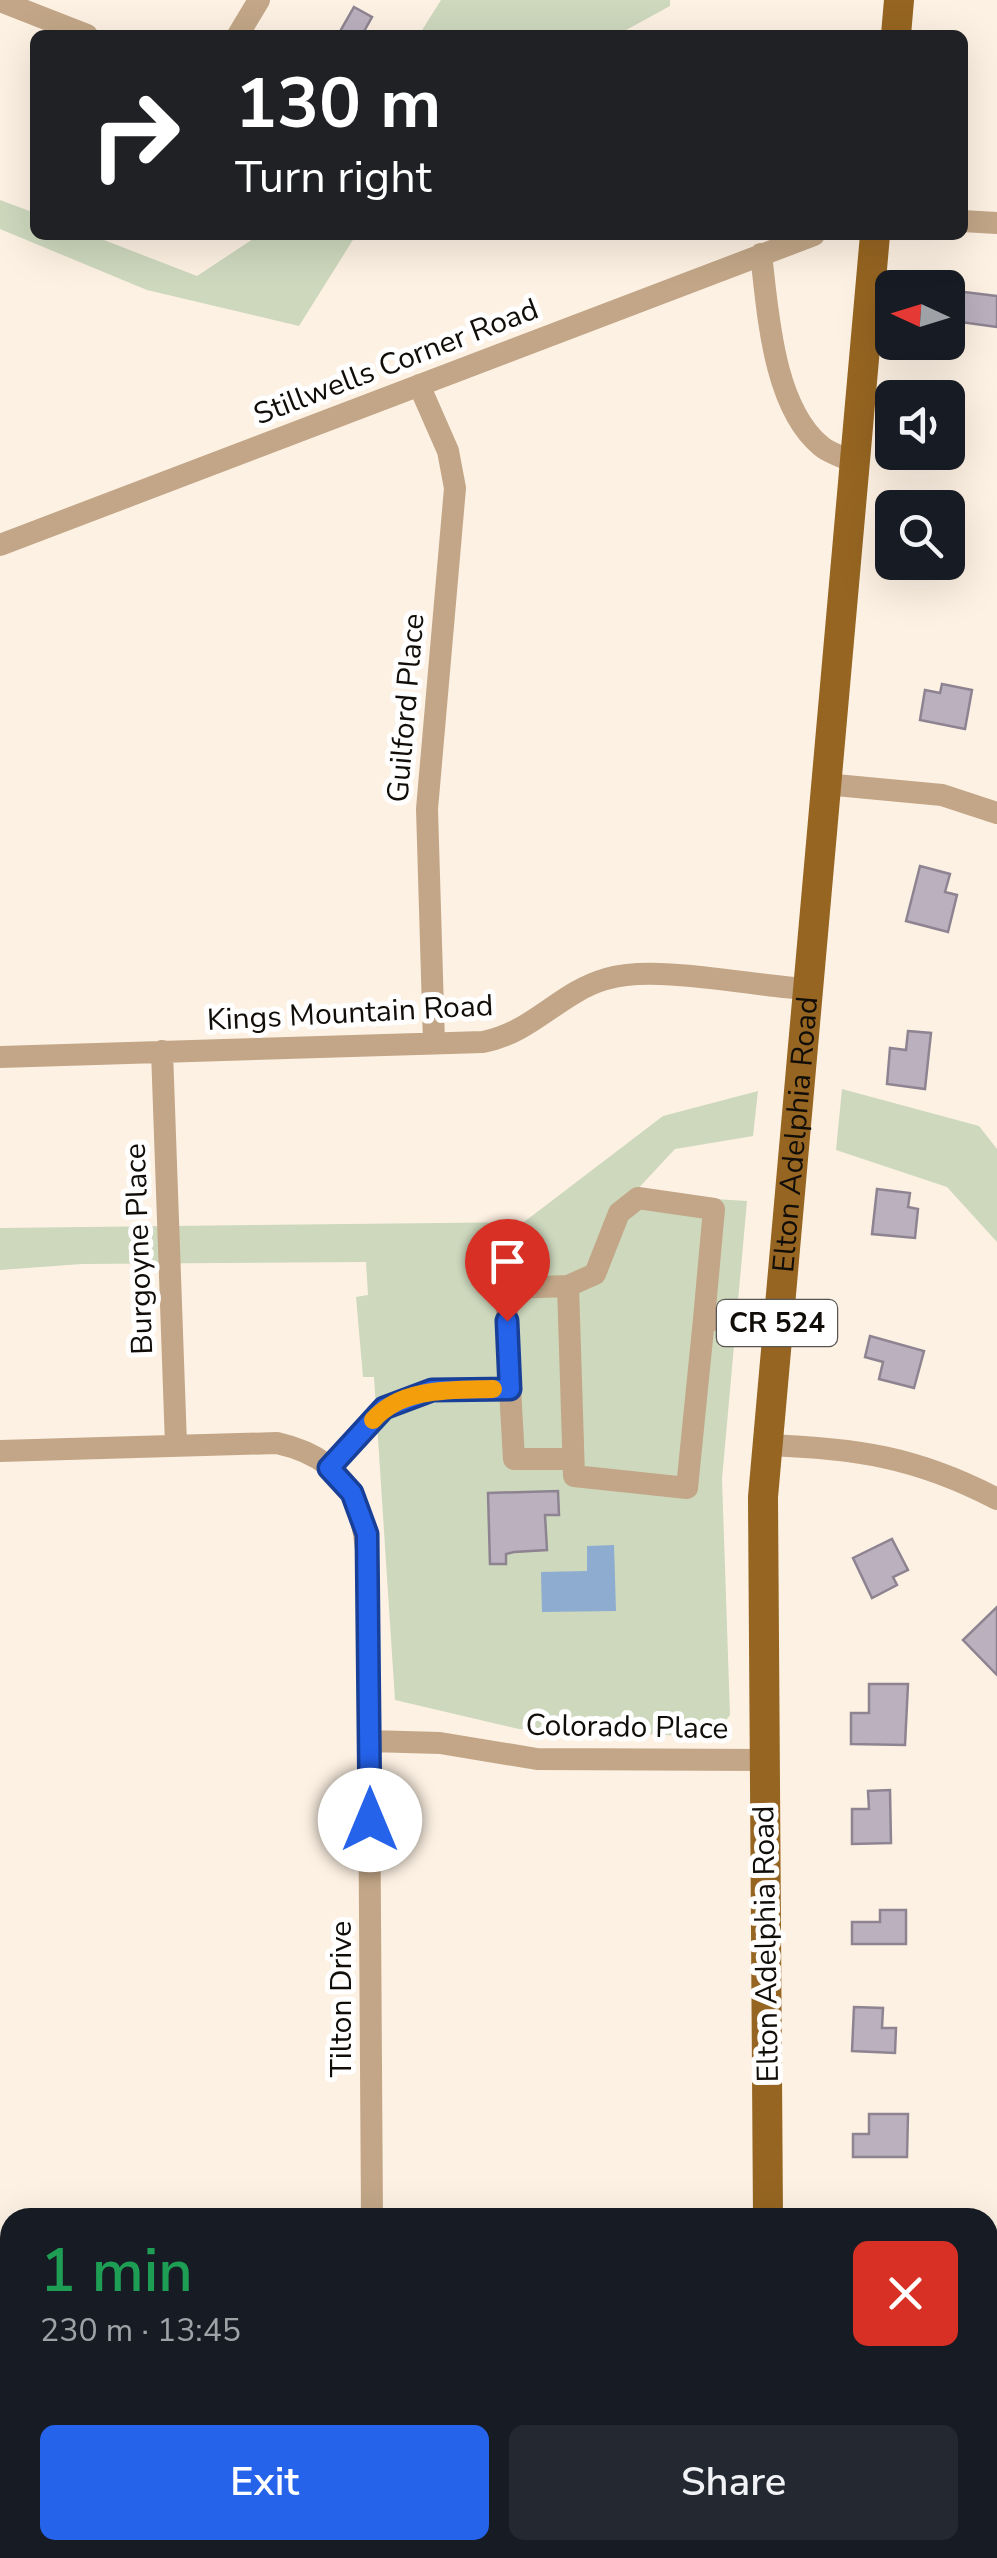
<!DOCTYPE html>
<meta charset="utf-8">
<style>
:root{--surface:#171b24;--page:#242831;--text:#f1f3f6;--muted:#9ea1a6;--accent:#2563eb}
body{margin:0;font-family:"Nunito Sans",sans-serif;background:var(--page);color:var(--text);height:100vh;display:flex;flex-direction:column;font-size:38px;white-space:nowrap}
*{box-sizing:border-box;margin:0}
p{font-size:32px;color:var(--muted)}
.icon{flex:none;width:55px;height:55px;fill:none;stroke:currentColor;stroke-width:2;stroke-linecap:round;stroke-linejoin:round}
.map{position:relative;flex:1;overflow:hidden}
.side{position:absolute;left:0px;top:2208px;width:998px;height:352px;display:flex;flex-direction:column;background:var(--surface);border-radius:30px 30px 0 0;box-shadow:0 10px 40px #0002}
.side>*{flex:none}
.top-card{position:absolute;left:30px;top:30px;width:938px;height:210px;border-radius:15px;box-shadow:0 10px 40px #0002;background:#202124;color:#fff;overflow:hidden}
.needle{width:65px;rotate:274deg}
.controls{position:absolute;left:875px;top:270px;display:grid;gap:20px}
.controls a{display:grid;place-items:center;width:90px;height:90px;border-radius:15px;background:var(--surface);box-shadow:0 10px 40px #0002;font-size:50px}
.pin{position:absolute;display:grid;place-items:center;width:85px;height:85px;color:#fff;margin:-102px -42px;border-radius:50% 50% 50% 0;rotate:-45deg;box-shadow:0 0 10px #0007}
.pin .icon{rotate:45deg}
.me{position:absolute;width:110px;margin:-55px;rotate:0deg;stroke-linejoin:round;filter:drop-shadow(0 0 8px #0008)}
.turn{display:flex;align-items:center;gap:35px;height:210px;padding:0 40px;font-size:45px}
.turn .icon{width:130px;height:130px;stroke-width:2.5}
.turn b{display:block;font-size:70px;line-height:85px}
.round{display:grid;place-items:center;flex:none;width:105px;height:105px;border-radius:15px;background:var(--page)}
.head{display:flex;align-items:center;justify-content:space-between;height:170px;padding:0 40px}
h1{font-size:60px;font-weight:600;line-height:75px;color:#1e9e55}
.button{display:flex;gap:20px;margin-top:auto;padding:20px 40px}
.button a{flex:1;height:115px;border-radius:15px;background:var(--accent);color:#fff;font-size:40px;font-weight:600;line-height:115px;text-align:center}
.button a+a{background:var(--page);color:var(--text)}
.map>svg:first-child{display:block}
.green{fill:#cdd8bd}
.water{fill:#8eaccf}
.building{fill:#bbb0be;stroke:#8e8491;stroke-width:2.5}
.lines{fill:none;stroke-linecap:round;stroke-linejoin:round}
.minor{stroke:#c2a687;stroke-width:22}
.major{stroke:#966521;stroke-width:30}
.route-casing{stroke:#184099;stroke-width:25}
.route{stroke:#2563eb;stroke-width:18}
.slow{stroke:#f59e0b;stroke-width:18}
.labels{text-anchor:middle;dominant-baseline:central;stroke-width:10;stroke-linejoin:round;paint-order:stroke}
.shield{fill:#fff;stroke:#585653;stroke-width:2.5}
.shield-label{font-size:28px;font-weight:bold;fill:#110d09}
.street-label{font-size:30px;fill:#110d09;stroke:#fff}
</style>
<div class="map">
<svg width="997" height="2558" viewBox="0 0 997 2558">
<rect width="100%" height="100%" fill="#fdf1e3"/>
<path class="green" d="M 441,0 L 670,0 L 670,6 L 617,35 L 419,35 Z
M 0,200 L 35,213 L 35,235 L 91,235 L 197,276 L 259,235 L 356,235 L 299,326 L 147,290 L 0,229 Z
M 842,1089 L 979,1126 L 997,1149 L 997,1242 L 947,1187 L 836,1150 Z
M 758,1091 L 753,1136 L 675,1149 L 633,1194 L 747,1201 L 722,1479 L 730,1715 L 713,1737 L 519,1729 L 395,1700 L 374,1377 L 363,1377 L 356,1297 L 368,1295 L 366,1262 L 82,1264 L 0,1270 L 0,1228 L 524,1222 L 663,1116 Z"/>
<path class="water" d="M 614,1545 L 616,1611 L 542,1612 L 541,1572 L 587,1571 L 587,1546 Z"/>
<path class="building" d="M 354,7 L 372,17 L 362,35 L 338,35 Z
M 956,291 L 997,296 L 997,327 L 953,321 Z
M 942,684 L 972,690 L 965,729 L 920,720 L 925,690 L 940,693 Z
M 920,866 L 950,874 L 945,892 L 957,895 L 948,932 L 906,921 Z
M 908,1031 L 931,1033 L 925,1089 L 887,1084 L 890,1048 L 906,1050 Z
M 877,1189 L 910,1193 L 908,1207 L 918,1209 L 915,1238 L 872,1234 Z
M 870,1336 L 924,1351 L 914,1388 L 879,1379 L 883,1362 L 865,1357 Z
M 558,1491 L 559,1515 L 545,1515 L 547,1550 L 514,1552 L 506,1554 L 506,1564 L 490,1564 L 488,1493 Z
M 892,1539 L 908,1570 L 893,1577 L 897,1585 L 872,1598 L 853,1558 Z
M 997,1607 L 997,1675 L 963,1640 Z
M 869,1684 L 908,1684 L 905,1745 L 851,1744 L 851,1713 L 869,1713 Z
M 890,1790 L 891,1843 L 852,1844 L 852,1809 L 869,1809 L 868,1791 Z
M 880,1910 L 906,1910 L 906,1944 L 852,1944 L 852,1922 L 880,1922 Z
M 854,2007 L 883,2008 L 882,2028 L 896,2028 L 895,2053 L 852,2051 Z
M 869,2114 L 908,2114 L 907,2157 L 853,2157 L 853,2134 L 869,2134 Z"/>
<g class="lines">
<path class="minor" d="M 0,1 L 87,35
M 238,35 L 259,0
M 962,221 L 997,223
M 761,254 C 768,313 773,406 821,446 C 830,454 846,458 857,463
M 419,385 L 448,451 L 455,488 L 427,809 L 434,1043
M 0,545 L 814,235
M 825,784 L 942,795 L 997,813
M 162,1051 L 176,1445
M 0,1057 L 483,1042 C 532,1033 560,992 606,979 C 654,964 753,986 807,989
M 568,1286 L 595,1274 L 619,1213 L 638,1198 L 714,1209 L 704,1319
M 510,1389 L 514,1459 L 573,1459
M 766,1445 C 855,1448 917,1457 997,1499
M 0,1451 L 277,1443 C 371,1464 367,1536 368,1614 L 372,2218
M 329,1467 L 383,1408 L 432,1390 L 510,1389 L 506,1288 L 568,1286 L 574,1476 L 687,1488 L 704,1319 L 777,1325
M 370,1741 L 440,1743 L 537,1759 L 764,1760
M 988,2448 L 997,2448
M 0,2549 L 22,2558
M 373,2550 L 373,2558"/>
<g class="major">
<path d="M 896,35 L 899,0"/>
<path id="s1" d="M 768,2218 L 763,1497 L 875,235"/>
<path d="M 770,2558 L 770,2550"/>
</g>
</g>
<g class="lines">
<defs>
<path id="route" d="M 370,1820 L 367,1534 L 352,1493 L 329,1468 L 384,1408 L 432,1390 L 510,1389 L 507,1321"/>
</defs>
<use href="#route" class="route-casing"/>
<use href="#route" class="route"/>
<path class="slow" d="M 373,1420 C 402,1387 452,1390 493,1389"/>
</g>
<g class="labels">
<rect class="shield" x="717" y="1300" width="120" height="46" rx="8"/>
<g class="shield-label">
<text x="777" y="1323">CR 524</text>
</g>
<g class="street-label">
<text transform="translate(396 362) rotate(-21)">Stillwells Corner Road</text>
<text transform="translate(406 708) rotate(-85)">Guilford Place</text>
<text transform="translate(350 1013) rotate(-3)">Kings Mountain Road</text>
<text stroke="none"><textPath href="#s1" startOffset="1085">Elton Adelphia Road</textPath></text>
<text transform="translate(139 1249) rotate(-92)">Burgoyne Place</text>
<text transform="translate(627 1727) rotate(1)">Colorado Place</text>
<text transform="translate(766 1944) rotate(-91)">Elton Adelphia Road</text>
<text transform="translate(341 1999) rotate(-90)">Tilton Drive</text>
</g>
</g>
</svg>
<div class="controls">
<a><svg class="needle" viewBox="-14 -14 28 28"><path d="M0-13l5 13h-10z" fill="#e53935"/><path d="M0 13l5-13h-10z" fill="#9ea1a6"/></svg></a>
<a><svg class="icon" aria-label="sound" viewBox="0 0 24 24"><path d="M4 9h4l5-4v14l-5-4H4zM17 9q2 3 0 6"/></svg></a>
<a><svg class="icon" aria-label="search" viewBox="0 0 24 24"><circle cx="10" cy="10" r="6"/><path d="M15 15l6 6"/></svg></a>
</div>
<div class="pin" style="left:507px;top:1321px;background:#d93025"><svg class="icon" aria-label="arrive" viewBox="0 0 24 24"><path d="M6 21V4h12l-3 4 3 4H6"/></svg></div>
<svg class="me" style="left:370px;top:1820px" viewBox="-20 -20 40 40"><circle r="19" fill="#fff"/><path d="M0-13L10 11 0 6-10 11z" fill="#2563eb"/></svg>
<div class="top-card">
<div class="turn"><svg class="icon" aria-label="right" viewBox="0 0 24 24"><path d="M7 20v-9h11M14 6l5 5-5 5"/></svg><div><b>130 m</b>Turn right</div></div>
</div>
<section class="side">
<div class="head"><div><h1>1 min</h1><p>230 m · 13:45</p></div><a class="round" style="background:#d93025;color:#fff"><svg class="icon" aria-label="close" viewBox="0 0 24 24"><path d="M6 6l12 12M18 6L6 18"/></svg></a></div>
<div class="button"><a>Exit</a><a>Share</a></div>
</section>
</div>
